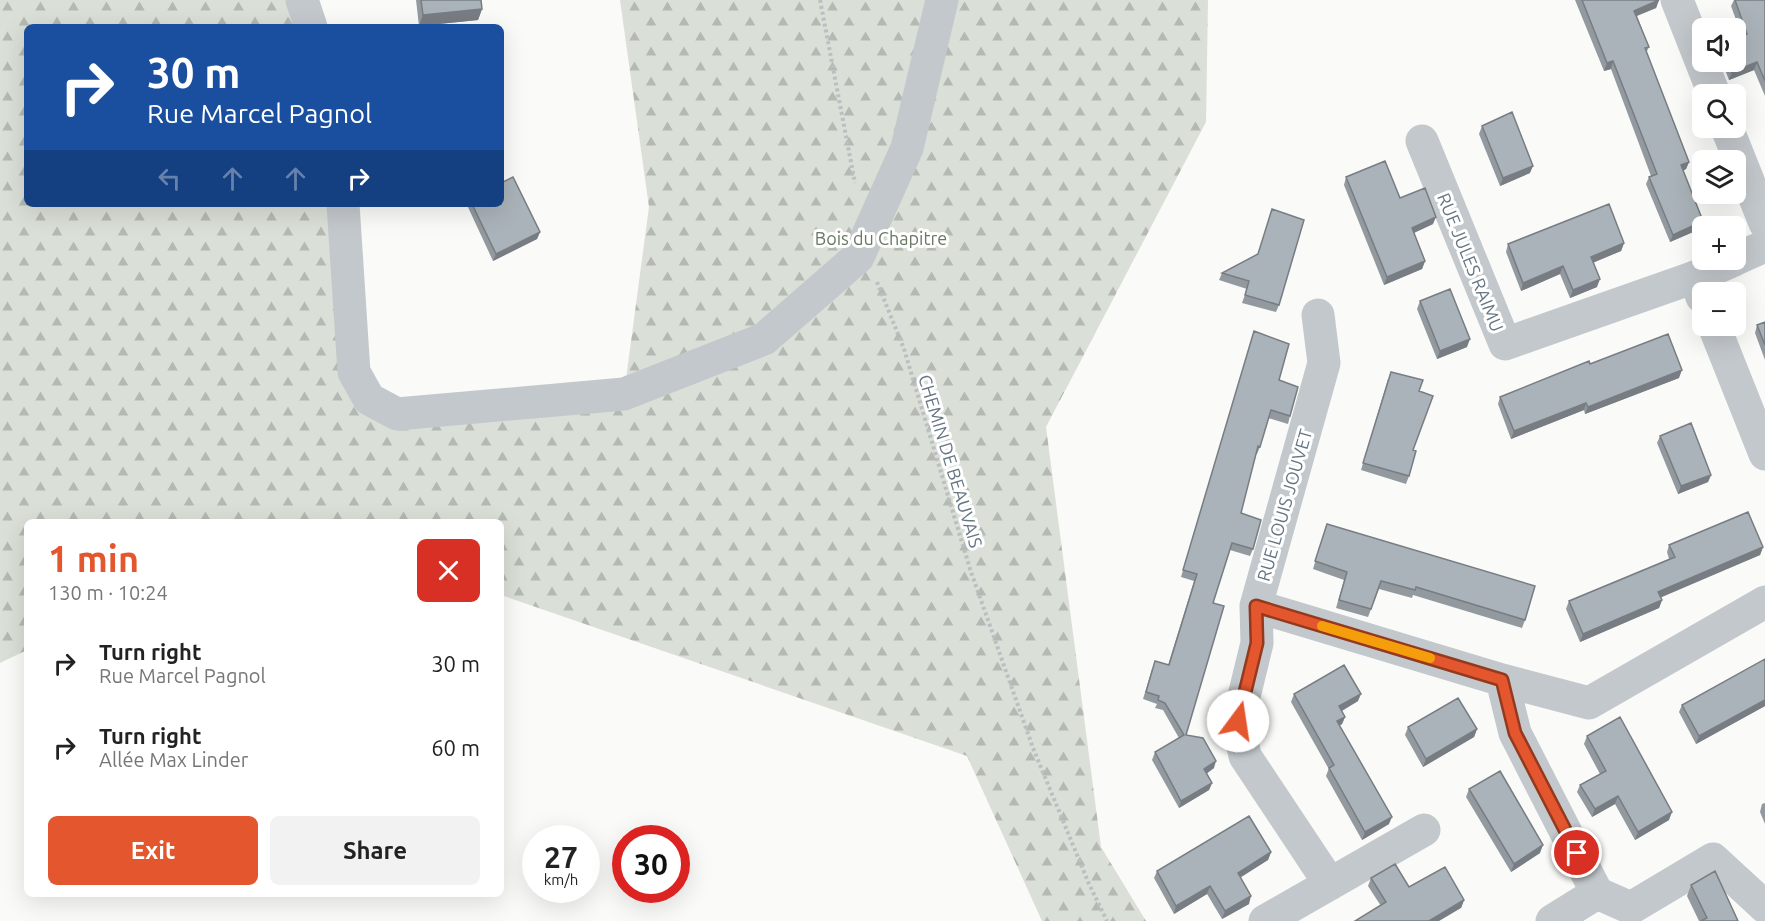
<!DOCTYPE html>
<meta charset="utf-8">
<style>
:root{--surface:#fff;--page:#f2f2f2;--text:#222;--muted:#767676;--accent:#e4572e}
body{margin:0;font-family:Ubuntu,sans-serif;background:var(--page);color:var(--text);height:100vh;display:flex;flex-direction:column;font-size:22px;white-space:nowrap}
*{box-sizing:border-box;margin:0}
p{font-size:20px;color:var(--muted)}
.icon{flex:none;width:33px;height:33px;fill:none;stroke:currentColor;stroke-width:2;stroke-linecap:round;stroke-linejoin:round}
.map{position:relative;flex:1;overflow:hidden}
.side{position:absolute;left:24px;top:519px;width:480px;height:378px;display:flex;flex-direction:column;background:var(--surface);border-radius:9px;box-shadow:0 6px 24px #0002}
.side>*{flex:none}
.hud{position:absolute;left:24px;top:24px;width:480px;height:183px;border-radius:9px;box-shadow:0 6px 24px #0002;background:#1a4fa0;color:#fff;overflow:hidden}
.tools{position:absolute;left:1692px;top:18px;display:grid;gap:12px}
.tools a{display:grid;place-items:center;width:54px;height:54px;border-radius:9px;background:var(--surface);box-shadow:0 6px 24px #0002;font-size:30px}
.speed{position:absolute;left:522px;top:825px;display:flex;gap:12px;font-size:30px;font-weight:700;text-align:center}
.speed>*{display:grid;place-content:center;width:78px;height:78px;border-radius:50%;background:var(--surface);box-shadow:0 6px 24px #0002;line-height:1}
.speed small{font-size:15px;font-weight:400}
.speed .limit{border:9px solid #d22;background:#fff;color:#111}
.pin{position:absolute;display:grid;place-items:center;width:51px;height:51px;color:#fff;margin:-26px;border:3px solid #fff;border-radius:50%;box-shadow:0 2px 6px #0007}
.me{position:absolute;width:66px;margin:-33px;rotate:14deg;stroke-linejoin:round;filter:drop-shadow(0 0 4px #0008)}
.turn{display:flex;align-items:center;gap:21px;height:126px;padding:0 24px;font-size:27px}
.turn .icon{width:78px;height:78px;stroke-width:2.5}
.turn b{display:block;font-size:42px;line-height:51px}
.lanes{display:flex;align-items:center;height:57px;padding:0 24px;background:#0003;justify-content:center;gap:30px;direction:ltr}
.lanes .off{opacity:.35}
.round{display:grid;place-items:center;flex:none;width:63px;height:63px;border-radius:9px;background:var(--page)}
.summary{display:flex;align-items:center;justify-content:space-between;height:102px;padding:0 24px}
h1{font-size:36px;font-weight:600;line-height:45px;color:var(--accent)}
.primary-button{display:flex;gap:12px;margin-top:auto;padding:12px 24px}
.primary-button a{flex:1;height:69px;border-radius:9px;background:var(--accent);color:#fff;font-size:24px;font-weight:600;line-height:69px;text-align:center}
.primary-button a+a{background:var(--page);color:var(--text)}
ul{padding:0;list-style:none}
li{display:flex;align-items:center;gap:18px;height:84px;padding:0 24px}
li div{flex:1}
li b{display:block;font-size:22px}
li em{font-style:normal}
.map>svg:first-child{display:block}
.forest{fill:url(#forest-firs)}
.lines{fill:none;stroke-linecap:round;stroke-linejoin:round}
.path{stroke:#bbbfc2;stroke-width:4;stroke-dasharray:3 3;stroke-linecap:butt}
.minor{stroke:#c3c8cc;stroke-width:33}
.wall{fill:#929a9f}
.shaded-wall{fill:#777d82}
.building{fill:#aab3b9;stroke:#777d82;stroke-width:1.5}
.route-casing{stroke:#94391e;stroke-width:15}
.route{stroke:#e4572e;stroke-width:10}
.slow{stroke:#f59e0b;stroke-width:10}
.labels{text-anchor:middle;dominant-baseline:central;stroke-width:6;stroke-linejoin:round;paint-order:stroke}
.park-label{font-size:18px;fill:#687a64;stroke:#fff}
.street-label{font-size:18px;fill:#657683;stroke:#fff}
</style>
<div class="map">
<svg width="1765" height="921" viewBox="0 0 1765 921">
<defs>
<pattern id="forest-firs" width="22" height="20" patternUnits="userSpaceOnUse" patternTransform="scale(1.5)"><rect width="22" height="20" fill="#dadfd7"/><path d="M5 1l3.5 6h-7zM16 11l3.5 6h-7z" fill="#b4b9b4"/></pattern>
</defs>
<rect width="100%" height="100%" fill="#fafaf8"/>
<path class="forest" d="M 0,0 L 302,0 L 311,27 L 27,27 L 27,204 L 343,204 L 369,399 L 624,394 L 649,207 L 620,0 L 1208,0 L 1206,122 L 1046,427 L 1101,847 L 1146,921 L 1042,921 L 967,756 L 501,595 L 501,522 L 27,522 L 27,650 L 0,663 Z"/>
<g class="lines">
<path class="path" d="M 820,0 L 855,183
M 877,282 L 904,349 L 970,569 L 1033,748 L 1089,884 L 1107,921"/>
<path class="minor" d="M 302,0 L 311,27
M 1677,0 L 1714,94
M 1727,128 L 1765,223
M 1422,141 L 1505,344 L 1695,277 L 1702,297
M 343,204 L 354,372 L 369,399 L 397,414 L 624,394 L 764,339 L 858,257 L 907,148 L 942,0
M 1736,259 L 1765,246
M 1695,277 L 1734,260
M 1318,315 L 1324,363 L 1256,606 L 1257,643 L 1238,721 L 1245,756 L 1330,884
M 1714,326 L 1765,454
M 1256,606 L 1502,680 L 1589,703 L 1765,602
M 1502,680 L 1515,733 L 1597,893
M 1265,921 L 1424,830
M 1552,921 L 1597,893 L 1631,908 L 1713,859 L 1765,907"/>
</g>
<path class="wall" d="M 416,0 L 481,0 L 482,9 L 478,20 L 419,26 Z
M 1575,0 L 1659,0 L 1656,8 L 1637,16 L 1649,47 L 1646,53 L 1689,162 L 1686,169 L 1683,171 L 1700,229 L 1670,242 L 1646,184 L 1649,177 L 1651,176 L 1611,69 L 1604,71 Z
M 1734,0 L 1765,0 L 1765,96 L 1754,70 L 1729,80 L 1722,62 L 1736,62 L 1742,36 L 1731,6 Z
M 1482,126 L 1530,173 L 1500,186 L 1479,134 Z
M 1346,177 L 1400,198 L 1433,224 L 1414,233 L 1425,261 L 1422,269 L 1384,285 L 1344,185 Z
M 467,204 L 501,204 L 540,232 L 537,239 L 493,261 L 467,205 Z
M 1624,243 L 1621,251 L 1593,262 L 1597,287 L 1570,298 L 1560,274 L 1521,291 L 1506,252 L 1508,244 Z
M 1257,255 L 1279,305 L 1276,312 L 1242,303 L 1247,289 L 1219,280 L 1222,273 Z
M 1420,301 L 1467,347 L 1437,359 L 1417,309 Z
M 1765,322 L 1765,360 L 1755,333 L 1757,325 Z
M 1254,331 L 1279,380 L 1290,416 L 1288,424 L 1268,418 L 1260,447 L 1257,454 L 1256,454 L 1241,513 L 1253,549 L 1250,556 L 1230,550 L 1213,603 L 1186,735 L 1214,768 L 1207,773 L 1212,783 L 1209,790 L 1179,808 L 1152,760 L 1155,752 L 1179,738 L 1163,710 L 1155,708 L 1157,704 L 1143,699 L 1152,669 L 1168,665 L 1194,581 L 1181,577 Z
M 1590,364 L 1679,378 L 1585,414 L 1584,410 L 1511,439 L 1498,404 L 1500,397 Z
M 1388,379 L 1419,391 L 1413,451 L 1409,476 L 1406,484 L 1361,470 Z
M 1660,436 L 1711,475 L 1708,482 L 1678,494 L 1657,443 Z
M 1327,524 L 1525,620 L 1522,628 L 1413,595 L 1412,598 L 1379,589 L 1368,617 L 1336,608 L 1344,580 L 1313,569 Z
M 1669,545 L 1763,547 L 1760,555 L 1660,597 L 1662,600 L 1659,608 L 1580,642 L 1566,609 L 1569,601 L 1669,559 L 1667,552 Z
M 1765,659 L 1765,706 L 1696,744 L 1679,712 L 1682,705 Z
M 1294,694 L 1358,701 L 1342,711 L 1345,717 L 1342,724 L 1339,726 L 1389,824 L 1362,840 L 1326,776 L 1329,768 L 1330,771 L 1291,702 Z
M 1408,727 L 1477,729 L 1474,737 L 1423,767 L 1405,735 Z
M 1587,736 L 1669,820 L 1635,840 L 1615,804 L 1592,817 L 1577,792 L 1580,785 L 1600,774 L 1584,744 Z
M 1469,789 L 1540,853 L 1511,872 L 1466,797 Z
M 1765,803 L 1765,824 L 1760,812 L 1762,804 Z
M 1271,852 L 1268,860 L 1240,877 L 1249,904 L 1222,919 L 1207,894 L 1174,914 L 1154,878 L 1157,871 Z
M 1371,878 L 1409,887 L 1464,900 L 1461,908 L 1381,906 L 1368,886 Z
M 1691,885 L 1738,921 L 1699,921 L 1687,896 Z"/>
<path class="shaded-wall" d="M 1659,0 L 1656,8 L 1631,18 L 1634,11 Z
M 482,9 L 478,20 L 419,26 L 423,15 Z
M 1613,61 L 1611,69 L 1604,71 L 1607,63 Z
M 1757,62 L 1754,70 L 1729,80 L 1732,72 Z
M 1689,162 L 1686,169 L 1678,173 L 1681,165 Z
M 1533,166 L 1530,173 L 1500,186 L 1503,178 Z
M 1436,217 L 1433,224 L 1409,235 L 1412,228 Z
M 1703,221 L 1700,229 L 1670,242 L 1673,235 Z
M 540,232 L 537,239 L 493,261 L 496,254 Z
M 1624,243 L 1621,251 L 1588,265 L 1591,257 Z
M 1425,261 L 1422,269 L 1384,285 L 1387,277 Z
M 1563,266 L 1560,274 L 1521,291 L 1523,283 Z
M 1600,279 L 1597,287 L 1570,298 L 1573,290 Z
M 1470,339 L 1467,347 L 1437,359 L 1440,351 Z
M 1682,370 L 1679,378 L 1585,414 L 1588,407 Z
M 1586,403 L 1584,410 L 1511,439 L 1514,431 Z
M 1711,475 L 1708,482 L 1678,494 L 1681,486 Z
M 1763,547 L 1760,555 L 1655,600 L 1658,592 Z
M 1662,600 L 1659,608 L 1580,642 L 1583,634 Z
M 1361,694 L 1358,701 L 1336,714 L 1339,706 Z
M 1765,700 L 1765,706 L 1696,744 L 1699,736 Z
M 1345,717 L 1342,724 L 1334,729 L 1337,721 Z
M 1477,729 L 1474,737 L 1423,767 L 1426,759 Z
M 1216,761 L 1214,768 L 1202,777 L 1204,769 Z
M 1212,783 L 1209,790 L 1179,808 L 1181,801 Z
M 1618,796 L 1615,804 L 1592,817 L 1595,809 Z
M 1672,812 L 1669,820 L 1635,840 L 1638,832 Z
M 1392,817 L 1389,824 L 1362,840 L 1365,832 Z
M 1543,845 L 1540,853 L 1511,872 L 1514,864 Z
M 1271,852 L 1268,860 L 1235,881 L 1238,873 Z
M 1210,886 L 1207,894 L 1174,914 L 1176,906 Z
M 1251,896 L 1249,904 L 1222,919 L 1225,911 Z
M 1464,900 L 1461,908 L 1439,921 L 1429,921 Z"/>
<path class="building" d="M 421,0 L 481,0 L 482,9 L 423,15 Z
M 1582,0 L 1659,0 L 1634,11 L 1649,47 L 1645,48 L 1689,162 L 1681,165 L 1703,221 L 1673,235 L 1649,177 L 1657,174 L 1613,61 L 1607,63 Z
M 1735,0 L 1765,0 L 1765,81 L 1757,62 L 1732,72 L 1728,62 L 1736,62 L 1736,38 L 1747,34 Z
M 1512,112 L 1533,166 L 1503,178 L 1482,126 Z
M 1385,161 L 1400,198 L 1425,188 L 1436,217 L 1412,228 L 1425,261 L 1387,277 L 1346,177 Z
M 513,177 L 540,232 L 496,254 L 472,204 L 501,204 L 501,183 Z
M 1609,204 L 1624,243 L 1591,257 L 1600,279 L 1573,290 L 1563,266 L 1523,283 L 1508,244 Z
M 1272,209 L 1304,220 L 1279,305 L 1245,295 L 1249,281 L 1222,273 L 1258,254 Z
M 1450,289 L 1470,339 L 1440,351 L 1420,301 Z
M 1765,322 L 1765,345 L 1757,325 Z
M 1254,331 L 1289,344 L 1279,380 L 1298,387 L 1290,416 L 1271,410 L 1260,447 L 1258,446 L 1241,513 L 1261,520 L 1253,549 L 1232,543 L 1213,603 L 1224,606 L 1186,735 L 1203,738 L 1216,761 L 1204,769 L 1212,783 L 1181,801 L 1155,752 L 1184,735 L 1165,703 L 1158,700 L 1159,696 L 1146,692 L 1155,661 L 1169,665 L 1197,574 L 1183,570 Z
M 1668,334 L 1682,370 L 1588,407 L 1586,403 L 1514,431 L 1500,397 L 1589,361 L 1590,364 Z
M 1391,372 L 1423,380 L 1419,391 L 1433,396 L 1413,450 L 1416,451 L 1409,476 L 1363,463 Z
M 1691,423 L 1711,475 L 1681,486 L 1660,436 Z
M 1748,512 L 1763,547 L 1658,592 L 1662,600 L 1583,634 L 1569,601 L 1675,557 L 1669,545 Z
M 1327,524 L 1535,586 L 1525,620 L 1416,587 L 1415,590 L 1381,581 L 1371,609 L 1339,600 L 1347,572 L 1315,561 Z
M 1765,659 L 1765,700 L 1699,736 L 1682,705 Z
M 1344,665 L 1361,694 L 1339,706 L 1345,717 L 1337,721 L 1392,817 L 1365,832 L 1329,768 L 1334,765 L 1294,694 Z
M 1458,698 L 1477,729 L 1426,759 L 1408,727 Z
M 1620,717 L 1672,812 L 1638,832 L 1618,796 L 1595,809 L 1580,785 L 1606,771 L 1587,736 Z
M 1500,771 L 1543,845 L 1514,864 L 1469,789 Z
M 1249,816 L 1271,852 L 1238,873 L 1251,896 L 1225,911 L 1210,886 L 1176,906 L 1157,871 Z
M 1395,864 L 1409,887 L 1445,867 L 1464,900 L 1429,921 L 1355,921 L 1386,902 L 1371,878 Z
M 1715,871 L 1738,921 L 1701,921 L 1707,918 L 1691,885 Z"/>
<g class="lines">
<defs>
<path id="route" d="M 1238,721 L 1257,643 L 1256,606 L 1502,680 L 1515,733 L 1577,853"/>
</defs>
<use href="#route" class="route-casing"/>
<use href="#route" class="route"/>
<path class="slow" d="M 1322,626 L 1430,658"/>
</g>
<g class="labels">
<g class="park-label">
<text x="881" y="238">Bois du Chapitre</text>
</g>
<g class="street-label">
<text transform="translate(1471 262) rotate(68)">RUE JULES RAIMU</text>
<text transform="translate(951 461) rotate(73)">CHEMIN DE BEAUVAIS</text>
<text transform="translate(1284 505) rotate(-74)">RUE LOUIS JOUVET</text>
</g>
</g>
</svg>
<div class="tools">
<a><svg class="icon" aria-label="sound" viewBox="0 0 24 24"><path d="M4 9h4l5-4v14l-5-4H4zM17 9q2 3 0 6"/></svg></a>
<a><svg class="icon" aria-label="search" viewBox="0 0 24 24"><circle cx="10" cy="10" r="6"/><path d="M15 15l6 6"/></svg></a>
<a><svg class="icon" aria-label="layers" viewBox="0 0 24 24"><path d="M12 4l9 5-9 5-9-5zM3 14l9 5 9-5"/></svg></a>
<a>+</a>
<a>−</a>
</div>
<div class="speed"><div>27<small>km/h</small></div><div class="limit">30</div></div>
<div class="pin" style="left:1577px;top:853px;background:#d93025"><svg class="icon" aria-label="arrive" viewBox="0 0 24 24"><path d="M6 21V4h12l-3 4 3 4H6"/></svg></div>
<svg class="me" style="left:1238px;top:721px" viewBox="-20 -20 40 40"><circle r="19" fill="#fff"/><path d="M0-13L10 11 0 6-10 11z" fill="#e4572e"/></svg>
<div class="hud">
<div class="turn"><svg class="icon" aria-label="right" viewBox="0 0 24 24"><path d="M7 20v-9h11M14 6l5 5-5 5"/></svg><div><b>30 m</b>Rue Marcel Pagnol</div></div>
<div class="lanes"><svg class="icon off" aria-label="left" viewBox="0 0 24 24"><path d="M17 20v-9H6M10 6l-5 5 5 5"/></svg><svg class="icon off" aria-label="ahead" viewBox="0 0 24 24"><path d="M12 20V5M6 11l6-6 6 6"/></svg><svg class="icon off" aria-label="ahead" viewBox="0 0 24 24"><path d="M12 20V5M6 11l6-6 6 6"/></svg><svg class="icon" aria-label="right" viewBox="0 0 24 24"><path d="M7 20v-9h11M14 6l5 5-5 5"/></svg></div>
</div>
<section class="side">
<div class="summary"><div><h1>1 min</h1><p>130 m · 10:24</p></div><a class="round" style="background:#d93025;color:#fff"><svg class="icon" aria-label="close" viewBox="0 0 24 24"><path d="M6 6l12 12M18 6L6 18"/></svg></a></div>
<ul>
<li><svg class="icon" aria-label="right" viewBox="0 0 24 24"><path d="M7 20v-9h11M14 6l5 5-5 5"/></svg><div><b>Turn right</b><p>Rue Marcel Pagnol</p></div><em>30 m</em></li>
<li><svg class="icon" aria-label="right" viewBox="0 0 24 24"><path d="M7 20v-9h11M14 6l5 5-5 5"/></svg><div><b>Turn right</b><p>Allée Max Linder</p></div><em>60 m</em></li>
</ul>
<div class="primary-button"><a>Exit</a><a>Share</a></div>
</section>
</div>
